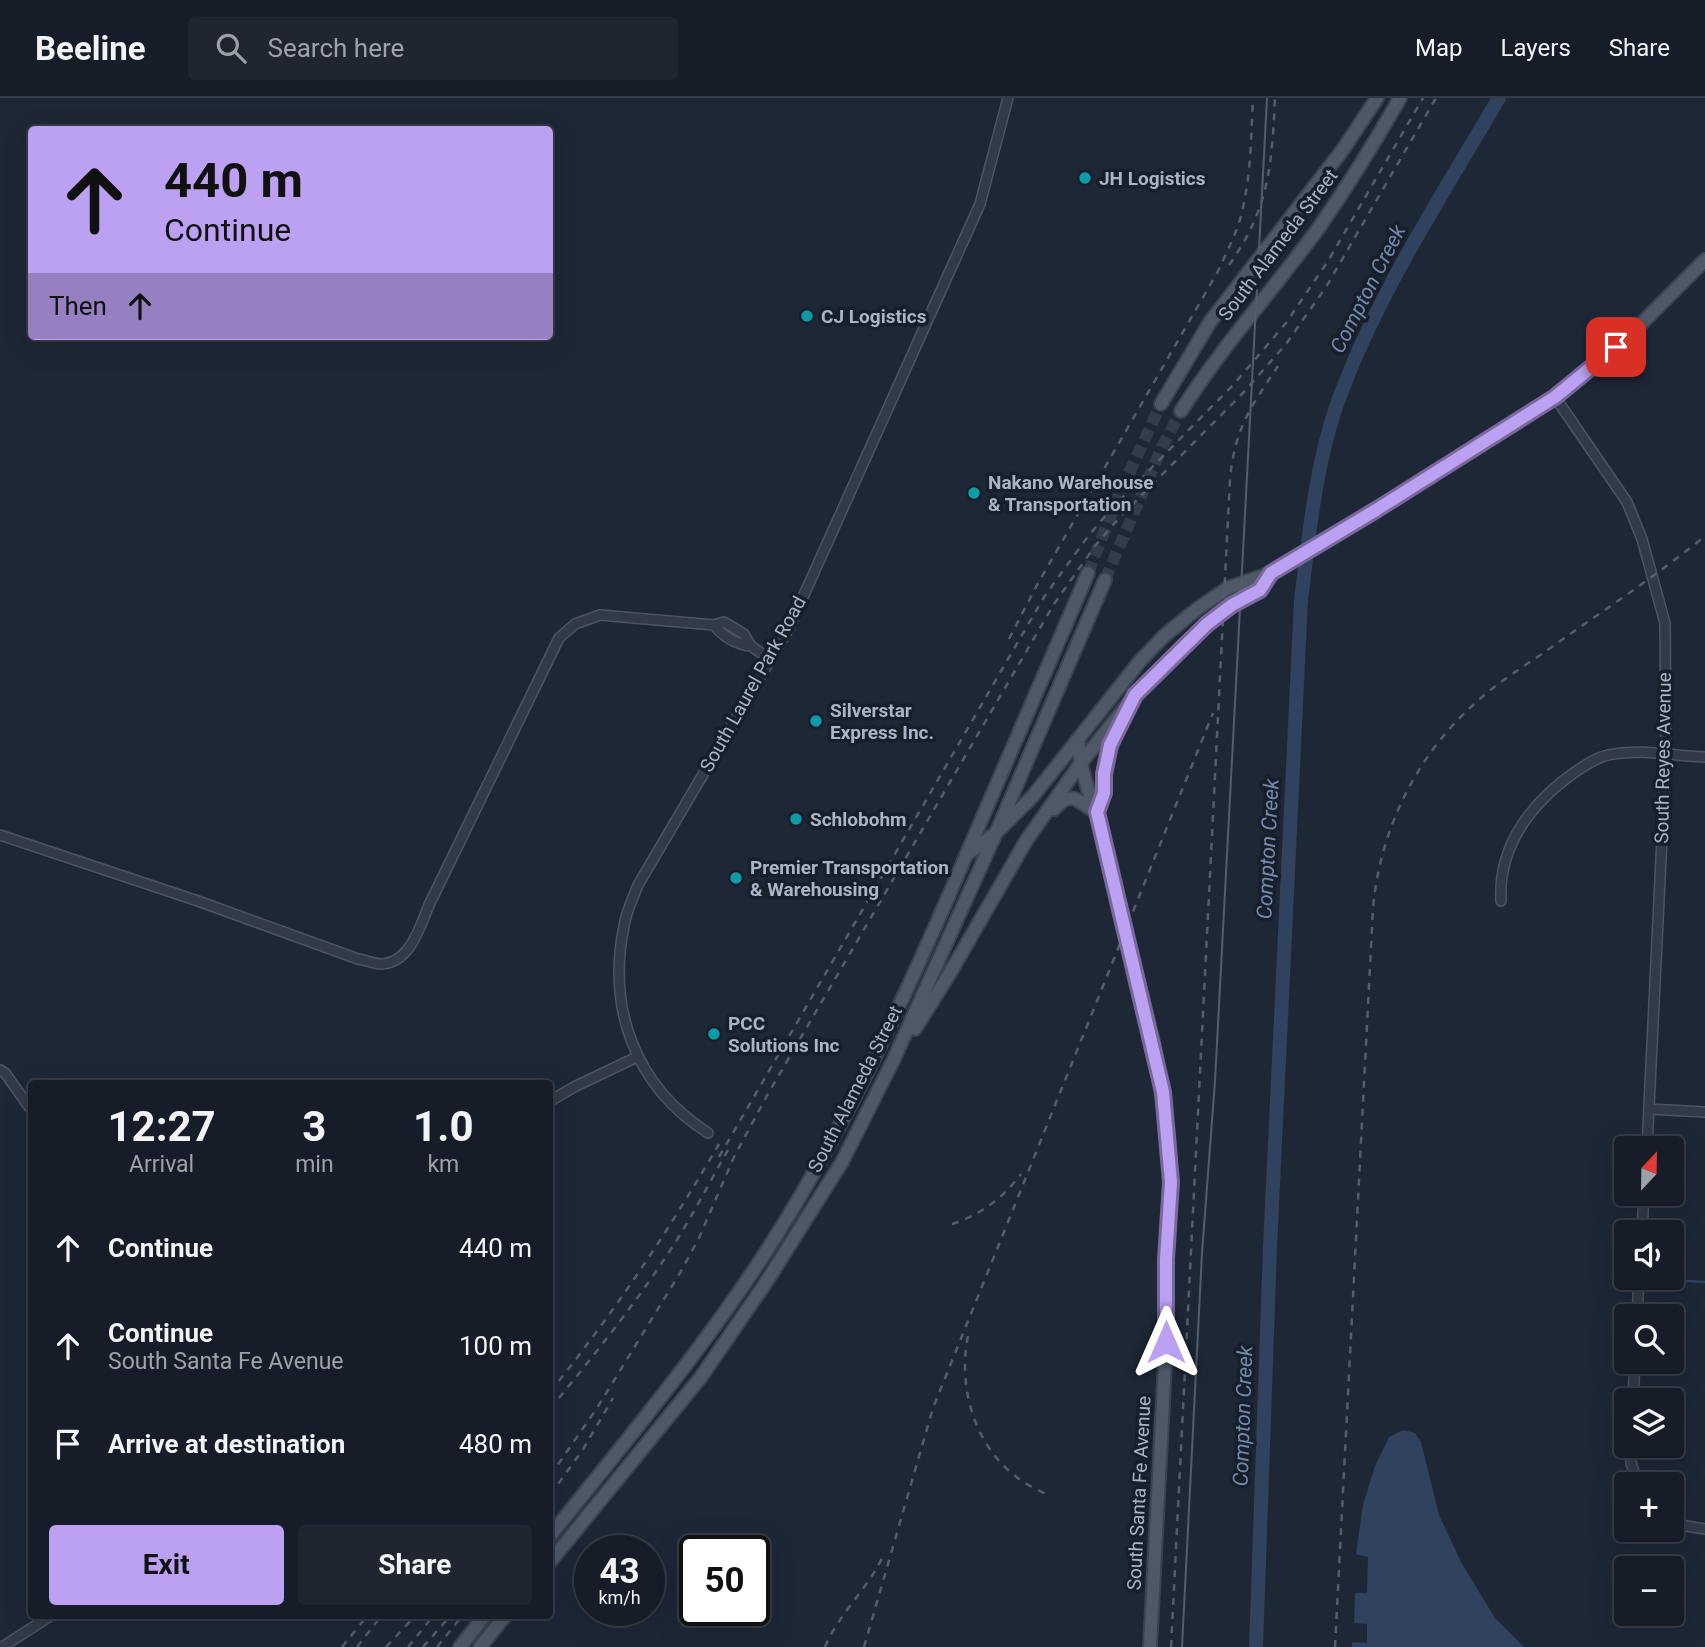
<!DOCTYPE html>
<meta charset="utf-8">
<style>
:root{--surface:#161d28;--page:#1f2630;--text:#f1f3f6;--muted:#9ea2a8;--line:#353b45;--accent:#bca0f2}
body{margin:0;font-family:Roboto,sans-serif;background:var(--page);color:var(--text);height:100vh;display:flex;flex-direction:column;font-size:26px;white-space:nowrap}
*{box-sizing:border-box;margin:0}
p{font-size:23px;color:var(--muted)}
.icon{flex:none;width:38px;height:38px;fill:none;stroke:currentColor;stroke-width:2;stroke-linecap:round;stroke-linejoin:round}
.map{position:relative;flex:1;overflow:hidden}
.sheet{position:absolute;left:28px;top:982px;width:525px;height:539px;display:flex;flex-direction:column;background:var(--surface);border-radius:7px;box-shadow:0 7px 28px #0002,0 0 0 2px var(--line)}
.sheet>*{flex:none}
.top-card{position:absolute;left:28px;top:28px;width:525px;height:214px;border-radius:7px;box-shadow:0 7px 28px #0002,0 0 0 2px var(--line);background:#bca0f2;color:#111;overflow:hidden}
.needle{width:46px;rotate:22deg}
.controls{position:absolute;left:1614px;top:1038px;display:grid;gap:14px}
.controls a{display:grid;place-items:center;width:70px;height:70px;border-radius:7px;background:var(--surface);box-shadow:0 7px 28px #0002,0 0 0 2px var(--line);font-size:35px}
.speed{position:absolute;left:574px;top:1437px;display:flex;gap:14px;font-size:35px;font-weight:700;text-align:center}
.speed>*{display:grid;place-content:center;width:91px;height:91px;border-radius:50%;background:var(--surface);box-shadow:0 7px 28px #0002,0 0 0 2px var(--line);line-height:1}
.speed small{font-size:18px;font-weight:400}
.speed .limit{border:4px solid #111;border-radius:10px;background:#fff;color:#111}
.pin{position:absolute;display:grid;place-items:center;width:60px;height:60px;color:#fff;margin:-30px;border-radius:14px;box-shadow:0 4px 10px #0006}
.me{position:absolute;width:77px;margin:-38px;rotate:0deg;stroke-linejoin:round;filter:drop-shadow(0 0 5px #0008)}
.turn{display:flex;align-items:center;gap:24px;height:147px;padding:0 21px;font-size:32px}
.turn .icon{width:91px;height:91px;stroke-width:2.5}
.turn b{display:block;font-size:49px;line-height:60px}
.then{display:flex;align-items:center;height:66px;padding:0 21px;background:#0003;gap:14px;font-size:26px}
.eta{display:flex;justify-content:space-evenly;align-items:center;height:119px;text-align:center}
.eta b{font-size:42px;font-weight:700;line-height:49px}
.action{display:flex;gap:14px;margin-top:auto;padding:14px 21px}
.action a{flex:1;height:80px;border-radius:7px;background:var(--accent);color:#111;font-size:28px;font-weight:700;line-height:80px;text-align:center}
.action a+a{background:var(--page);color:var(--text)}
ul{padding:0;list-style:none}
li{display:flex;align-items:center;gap:21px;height:98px;padding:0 21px}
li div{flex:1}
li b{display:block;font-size:26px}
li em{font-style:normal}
header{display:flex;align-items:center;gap:42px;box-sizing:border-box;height:98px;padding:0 35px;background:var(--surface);border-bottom:2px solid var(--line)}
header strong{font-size:33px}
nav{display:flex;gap:38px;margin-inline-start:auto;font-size:24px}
.search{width:490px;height:63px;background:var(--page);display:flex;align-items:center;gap:18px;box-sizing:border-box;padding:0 24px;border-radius:7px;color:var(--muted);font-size:26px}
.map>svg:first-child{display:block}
.water{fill:#30425e}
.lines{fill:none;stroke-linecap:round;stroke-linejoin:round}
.stream{stroke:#30425e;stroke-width:2.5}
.river{stroke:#30425e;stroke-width:14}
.major-tunnel{stroke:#333c4b;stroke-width:12;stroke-dasharray:12 6;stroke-linecap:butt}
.minor-casing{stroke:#4c5462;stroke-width:12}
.major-casing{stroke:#3b4350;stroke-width:16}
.minor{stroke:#323947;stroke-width:9}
.major{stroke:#4f5867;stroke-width:12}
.tram{stroke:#535d6e;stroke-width:2}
.rail{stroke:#535d6e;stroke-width:2.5;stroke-dasharray:7 7;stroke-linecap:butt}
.route-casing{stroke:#7a689d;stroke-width:18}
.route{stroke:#bca0f2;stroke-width:12}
.culture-dot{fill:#0f9aa8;stroke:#171f2b;stroke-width:2.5}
.labels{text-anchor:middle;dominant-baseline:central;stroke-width:7;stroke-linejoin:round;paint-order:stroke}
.poi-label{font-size:19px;font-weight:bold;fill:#abb4c4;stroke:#171f2b;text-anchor:start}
.street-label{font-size:19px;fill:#abb4c4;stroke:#171f2b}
.water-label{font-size:21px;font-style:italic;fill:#7289ae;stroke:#171f2b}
</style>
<header>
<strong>Beeline</strong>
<div class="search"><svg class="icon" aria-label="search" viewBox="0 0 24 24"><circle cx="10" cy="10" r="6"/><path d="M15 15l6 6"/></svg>Search here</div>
<nav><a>Map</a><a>Layers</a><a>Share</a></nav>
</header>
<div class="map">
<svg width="1705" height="1549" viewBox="0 0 1705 1549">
<rect width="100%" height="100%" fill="#1e2736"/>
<path class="water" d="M 1403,1332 L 1415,1335 L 1421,1344 L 1439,1417 L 1462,1466 L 1495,1520 L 1524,1549 L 1352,1549 L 1352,1544 L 1367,1545 L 1367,1526 L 1354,1525 L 1355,1495 L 1367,1495 L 1368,1459 L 1356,1456 L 1363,1407 L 1375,1368 L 1389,1339 Z"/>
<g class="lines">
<path class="stream" d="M 1653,1181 L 1705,1184"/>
<path class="river" d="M 1256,1549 L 1270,1149 L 1301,502 C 1309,438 1315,371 1336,309 C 1375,199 1440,101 1499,0"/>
<path class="major-tunnel" d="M 1088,475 L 1118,399 L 1161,306
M 1105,482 L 1162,349 L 1181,313"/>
<defs>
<path id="minor" d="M 1555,299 L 1627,404 L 1642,441 L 1665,525 L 1666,657 L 1647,1050
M 714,527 C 722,538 737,547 751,548
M 0,737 L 198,803 L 358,861 C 365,862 374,866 381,866 C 410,865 420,829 429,807 L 559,540 L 575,526 L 600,517 L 714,527 L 724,524 L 744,536 L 751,548 L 771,562
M 1501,803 C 1498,748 1531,705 1575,674 C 1586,667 1595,660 1608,657 C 1639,650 1674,658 1705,659
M 0,972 L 5,975 L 32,1013
M 550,1003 L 576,988 L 637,959
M 1649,1011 L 1705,1014
M 708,1035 C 635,988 607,911 624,828 C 626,814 633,800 638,787 L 789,530 L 980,106 L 1008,0
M 1642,1134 L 1644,1096
M 1637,1218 L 1639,1180
M 1633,1302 L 1635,1264
M 1630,1348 L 1631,1365 L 1638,1386
M 1671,1421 L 1686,1428 L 1705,1431
M 2,1549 L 52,1517"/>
<path id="major" d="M 1161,306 L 1210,224 L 1344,50 L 1377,0
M 1181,313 C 1223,247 1275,190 1320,128 C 1349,86 1375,44 1400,0
M 1078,642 C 1080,668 1086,690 1097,714 L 1154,948 L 1168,1036 L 1171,1085 L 1166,1161 L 1167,1228 L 1150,1549
M 1054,711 C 1074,689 1078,706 1097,714
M 1097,714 C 1107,683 1104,653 1122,625
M 966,757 L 996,735 L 1033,698 L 1140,563 L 1164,538 L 1197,511 L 1228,490 L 1271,475 L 1376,412 L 1555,299 L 1630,237 L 1705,162
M 915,931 L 950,875 L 1026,743 L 1080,666 L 1135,597 L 1183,548 L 1232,507 L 1260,492 L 1271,475
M 550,1438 C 637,1329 727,1223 798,1102 C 865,988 919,868 971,746 C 1010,655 1049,565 1088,475
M 550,1464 L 701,1279 L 765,1186 L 842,1064 L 893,963 L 996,735 L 1105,482
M 460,1549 L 485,1517
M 480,1549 L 506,1517"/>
</defs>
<use href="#minor" class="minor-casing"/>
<use href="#major" class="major-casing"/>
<use href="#minor" class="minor"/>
<use href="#major" class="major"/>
<path class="tram" d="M 1182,1549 L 1202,1155 L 1215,983 L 1267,0"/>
<path class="rail" d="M 1229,167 C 1269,111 1272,67 1275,0
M 1009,541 L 1037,487 L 1217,175 C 1225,158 1233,142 1239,125 C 1251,84 1251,42 1253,0
M 719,1059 L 1044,499 L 1086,441 L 1111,411 L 1234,286 L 1286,225 L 1328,163 L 1423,0
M 952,1126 C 981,1117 1004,1099 1021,1076
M 968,1238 C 958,1287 973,1344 1013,1376 C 1024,1386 1038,1392 1050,1398
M 550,1294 C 613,1216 668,1134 719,1046
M 550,1311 C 596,1255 641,1199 680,1137 C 697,1109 712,1080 728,1052
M 550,1378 L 597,1310 L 680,1175 L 699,1140 L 734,1059 L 769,994 L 1054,506 L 1095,448 L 1120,419 L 1243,295 L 1286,246 L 1326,189 L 1436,0
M 550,1397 L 582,1353 L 613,1300
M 342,1549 L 368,1517
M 357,1549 L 382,1517
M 386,1549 L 416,1517
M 408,1549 L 434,1517
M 423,1549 L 451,1517
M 437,1549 L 463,1517
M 825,1549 C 839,1515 868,1491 883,1458
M 864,1549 L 933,1310 L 1213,615
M 1171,1549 L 1230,381 C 1235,330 1250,310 1278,268
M 1335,1549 L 1373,810 C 1380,733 1415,660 1472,608 C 1495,586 1523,569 1549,551 C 1601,514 1655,479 1705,438"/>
</g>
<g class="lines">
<defs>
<path id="route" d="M 1166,1244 L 1166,1161 L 1171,1084 L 1163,994 L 1097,714 L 1104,695 L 1104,676 L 1110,647 L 1135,597 L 1207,526 L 1232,507 L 1260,492 L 1271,475 L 1376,412 L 1555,299 L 1616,249"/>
</defs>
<use href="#route" class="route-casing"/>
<use href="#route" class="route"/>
</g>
<g class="culture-dot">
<circle cx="1085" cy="80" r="7"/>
<circle cx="807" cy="218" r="7"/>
<circle cx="974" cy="395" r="7"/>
<circle cx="816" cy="623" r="7"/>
<circle cx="796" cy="721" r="7"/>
<circle cx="736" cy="780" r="7"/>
<circle cx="714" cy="936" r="7"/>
</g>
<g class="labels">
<g class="poi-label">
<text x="1099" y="80">JH Logistics</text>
<text x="821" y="218">CJ Logistics</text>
<text x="988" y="384">Nakano Warehouse<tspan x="988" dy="22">&amp; Transportation</tspan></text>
<text x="830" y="612">Silverstar<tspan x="830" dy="22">Express Inc.</tspan></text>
<text x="810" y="721">Schlobohm</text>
<text x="750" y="769">Premier Transportation<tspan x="750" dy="22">&amp; Warehousing</tspan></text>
<text x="728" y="925">PCC<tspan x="728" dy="22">Solutions Inc</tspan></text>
</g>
<g class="street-label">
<text transform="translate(1278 147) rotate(-53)">South Alameda Street</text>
<text transform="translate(753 586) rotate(-61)">South Laurel Park Road</text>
<text transform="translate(1663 660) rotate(-89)">South Reyes Avenue</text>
<text transform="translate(855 991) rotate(-63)">South Alameda Street</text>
<text transform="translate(1139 1395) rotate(-87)">South Santa Fe Avenue</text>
</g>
<g class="water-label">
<text transform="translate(1368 191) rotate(-63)">Compton Creek</text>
<text transform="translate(1268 751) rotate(-87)">Compton Creek</text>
<text transform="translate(1243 1318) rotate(-88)">Compton Creek</text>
</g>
</g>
</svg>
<div class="controls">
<a><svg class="needle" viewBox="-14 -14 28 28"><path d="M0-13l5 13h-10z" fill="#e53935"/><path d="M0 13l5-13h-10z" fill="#9ea2a8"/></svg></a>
<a><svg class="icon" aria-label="sound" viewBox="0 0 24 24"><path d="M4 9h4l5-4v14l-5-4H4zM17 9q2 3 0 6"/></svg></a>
<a><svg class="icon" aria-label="search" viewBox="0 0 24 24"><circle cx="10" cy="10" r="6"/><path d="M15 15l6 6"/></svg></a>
<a><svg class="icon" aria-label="layers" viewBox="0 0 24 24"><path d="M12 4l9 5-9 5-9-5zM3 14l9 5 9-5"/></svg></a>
<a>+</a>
<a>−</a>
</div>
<div class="speed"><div>43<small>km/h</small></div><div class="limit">50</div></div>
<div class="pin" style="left:1616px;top:249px;background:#d93025"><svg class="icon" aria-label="arrive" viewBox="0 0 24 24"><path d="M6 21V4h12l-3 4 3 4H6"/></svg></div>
<svg class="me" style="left:1166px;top:1244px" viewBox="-20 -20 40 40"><path d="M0-17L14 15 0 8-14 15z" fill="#bca0f2" stroke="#fff" stroke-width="4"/></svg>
<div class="top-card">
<div class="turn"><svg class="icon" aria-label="ahead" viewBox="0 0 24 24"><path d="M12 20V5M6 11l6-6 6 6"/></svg><div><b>440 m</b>Continue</div></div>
<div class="then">Then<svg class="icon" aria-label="ahead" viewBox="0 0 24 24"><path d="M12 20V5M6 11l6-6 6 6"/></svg></div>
</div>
<section class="sheet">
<div class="eta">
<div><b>12:27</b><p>Arrival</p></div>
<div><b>3</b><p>min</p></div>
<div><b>1.0</b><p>km</p></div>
</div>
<ul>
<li><svg class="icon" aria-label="ahead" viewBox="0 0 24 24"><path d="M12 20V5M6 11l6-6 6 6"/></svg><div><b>Continue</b></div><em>440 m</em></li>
<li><svg class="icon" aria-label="ahead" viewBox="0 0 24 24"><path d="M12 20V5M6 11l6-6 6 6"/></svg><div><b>Continue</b><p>South Santa Fe Avenue</p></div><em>100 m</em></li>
<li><svg class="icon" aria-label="arrive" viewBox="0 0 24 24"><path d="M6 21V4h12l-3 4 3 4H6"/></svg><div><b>Arrive at destination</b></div><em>480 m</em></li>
</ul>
<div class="action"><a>Exit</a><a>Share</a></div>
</section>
</div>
